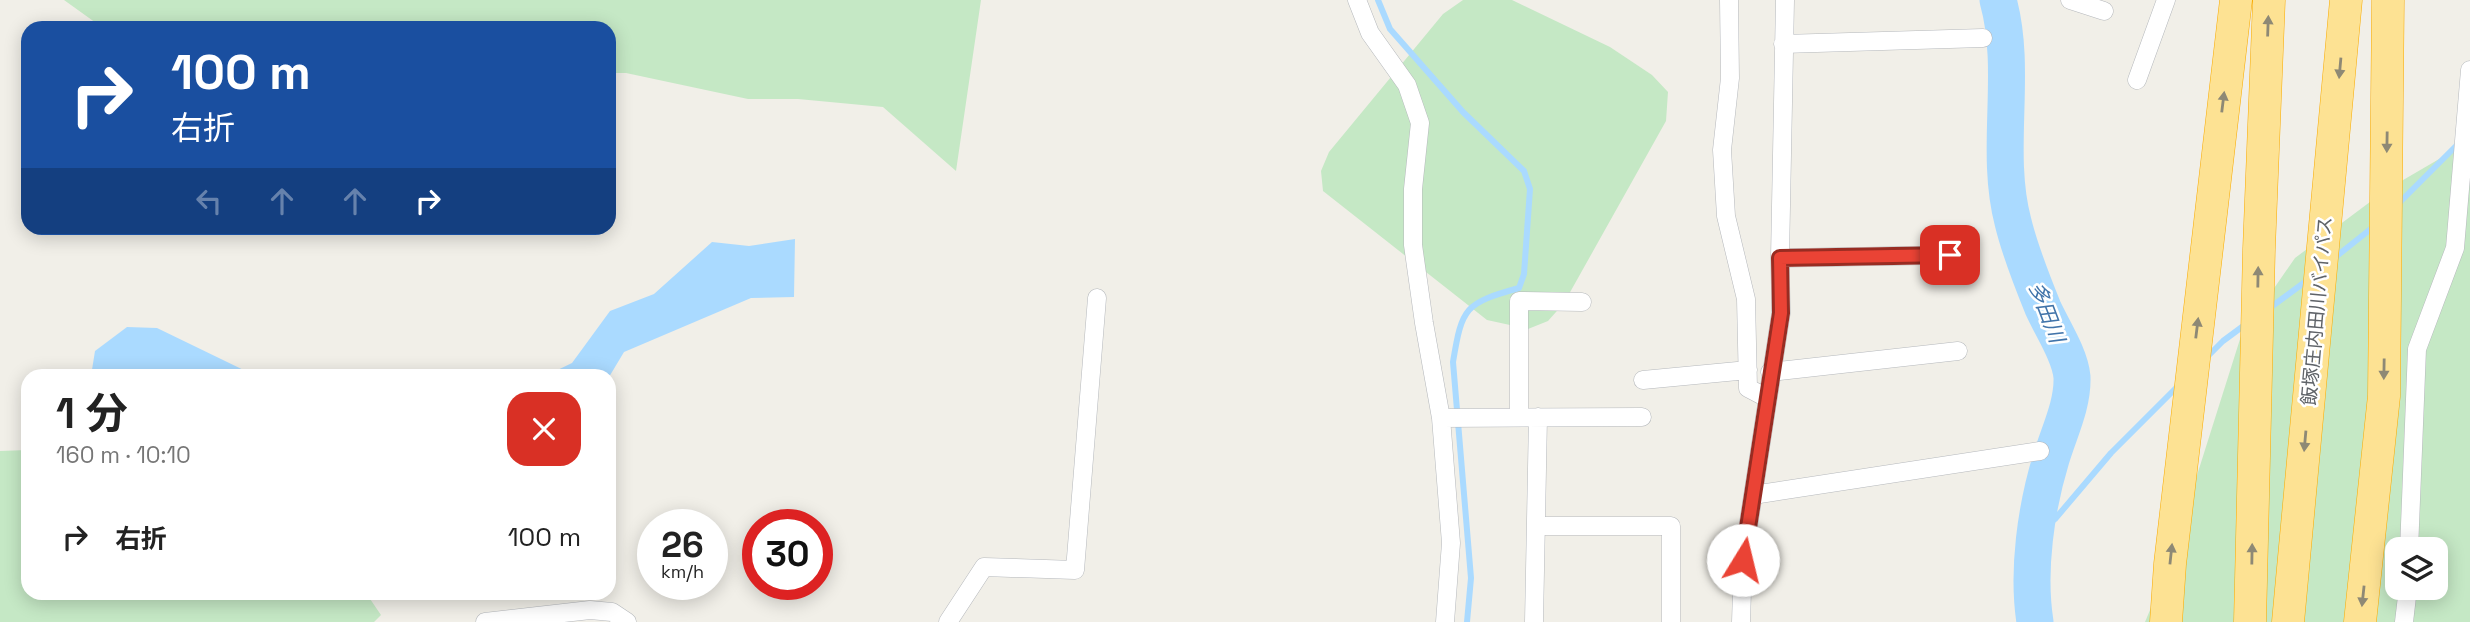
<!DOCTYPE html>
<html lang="ja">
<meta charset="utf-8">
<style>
:root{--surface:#fff;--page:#f2f2f2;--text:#222;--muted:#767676}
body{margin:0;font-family:"Space Grotesk","Noto Sans JP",sans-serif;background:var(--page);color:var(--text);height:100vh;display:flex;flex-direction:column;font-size:26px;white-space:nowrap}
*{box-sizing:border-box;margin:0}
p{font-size:23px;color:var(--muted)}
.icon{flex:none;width:38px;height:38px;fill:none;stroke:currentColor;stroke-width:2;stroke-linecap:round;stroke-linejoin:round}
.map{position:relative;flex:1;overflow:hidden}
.drawer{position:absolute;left:21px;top:369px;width:595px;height:231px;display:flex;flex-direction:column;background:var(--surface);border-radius:21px;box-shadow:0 4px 18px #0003}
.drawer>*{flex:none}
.banner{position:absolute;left:21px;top:21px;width:595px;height:214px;border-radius:21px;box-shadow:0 4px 18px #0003;background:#1a4fa0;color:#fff;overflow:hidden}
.buttons{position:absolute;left:2385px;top:537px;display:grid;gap:14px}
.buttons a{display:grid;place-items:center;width:63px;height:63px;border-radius:14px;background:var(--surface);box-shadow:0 4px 18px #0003;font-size:35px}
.speed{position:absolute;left:637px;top:509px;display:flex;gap:14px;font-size:35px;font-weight:700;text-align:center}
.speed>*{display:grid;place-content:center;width:91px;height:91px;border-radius:50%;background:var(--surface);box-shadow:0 4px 18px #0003;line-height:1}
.speed small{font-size:18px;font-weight:400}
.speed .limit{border:10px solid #d22;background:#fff;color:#111}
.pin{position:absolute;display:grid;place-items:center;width:60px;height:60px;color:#fff;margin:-30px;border-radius:14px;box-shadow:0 4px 10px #0006}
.me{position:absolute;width:77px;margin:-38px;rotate:9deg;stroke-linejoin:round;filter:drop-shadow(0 0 5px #0008)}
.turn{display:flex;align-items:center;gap:24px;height:147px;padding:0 35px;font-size:32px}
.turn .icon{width:91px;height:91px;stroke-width:2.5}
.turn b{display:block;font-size:49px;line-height:60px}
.lanes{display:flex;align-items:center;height:66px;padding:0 35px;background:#0003;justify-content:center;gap:35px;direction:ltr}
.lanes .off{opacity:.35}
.round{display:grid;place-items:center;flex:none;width:74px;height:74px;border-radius:21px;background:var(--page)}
.headline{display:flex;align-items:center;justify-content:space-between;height:119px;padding:0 35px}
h1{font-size:42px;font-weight:700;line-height:52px}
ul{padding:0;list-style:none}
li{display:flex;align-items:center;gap:21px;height:98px;padding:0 35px}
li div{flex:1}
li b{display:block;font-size:26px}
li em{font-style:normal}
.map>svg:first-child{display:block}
.green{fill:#c5e8c5;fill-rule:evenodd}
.water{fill:#aadaff}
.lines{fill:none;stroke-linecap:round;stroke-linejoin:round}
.stream{stroke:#aadaff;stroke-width:6}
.river{stroke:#aadaff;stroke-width:37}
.street-casing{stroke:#b5b8bc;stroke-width:19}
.highway-casing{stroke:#f9ab00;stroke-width:33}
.street{stroke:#fff;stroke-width:18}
.highway{stroke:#fde293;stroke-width:32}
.oneway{fill:#8e8975}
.route-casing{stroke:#982c22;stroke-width:18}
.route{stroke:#ea4335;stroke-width:12}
.labels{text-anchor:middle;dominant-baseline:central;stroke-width:5;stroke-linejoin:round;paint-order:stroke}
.street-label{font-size:19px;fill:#5f6368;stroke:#fff}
.water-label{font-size:21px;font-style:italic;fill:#4174aa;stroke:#fff}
</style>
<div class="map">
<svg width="2470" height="622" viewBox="0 0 2470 622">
<rect width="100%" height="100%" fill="#f1efe8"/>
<path class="green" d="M 64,0 L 981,0 L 956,171 L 883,107 L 798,99 L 748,99 L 626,73 L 609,73 L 609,28 L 103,28 Z
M 1463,0 L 1512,0 L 1610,47 L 1652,75 L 1668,92 L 1666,121 L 1564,303 L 1548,321 L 1528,329 L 1487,320 L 1323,191 L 1321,171 L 1329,152 L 1443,14 Z
M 2470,141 L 2470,622 L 2145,622 L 2168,567 L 2241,336 L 2295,258 L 2386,190 ZM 2398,550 L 2436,550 L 2436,588 L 2398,588 Z
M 28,450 L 28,593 L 366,593 L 381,615 L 374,622 L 0,622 L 0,451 Z"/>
<path class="water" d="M 795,239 L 794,297 L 751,298 L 624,352 L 609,377 L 545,376 L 572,363 L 610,311 L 654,294 L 712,242 L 749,246 Z
M 127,327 L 157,328 L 256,376 L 91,376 L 95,351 Z"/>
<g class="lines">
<path class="stream" d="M 1378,0 L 1390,29 L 1463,112 L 1524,171 L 1530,189 L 1524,274 L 1519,288 C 1465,303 1462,307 1453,362 L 1471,578 L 1467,622
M 2397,205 L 2459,143
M 2333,259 L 2377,224
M 2267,310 L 2309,279
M 2206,358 L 2223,341 L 2246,324
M 2037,531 L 2055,519 L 2111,453 L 2179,385"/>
<path class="river" d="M 1998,0 C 2018,72 1994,150 2013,222 C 2020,251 2032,281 2043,308 C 2052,328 2070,355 2072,377 C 2073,405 2059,432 2051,459 C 2036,508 2027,571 2035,622"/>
<defs>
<path id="street" d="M 1357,0 L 1370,33 L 1407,85 L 1420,123 L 1413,189 L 1413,245 L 1424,323 L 1441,418 L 1451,543 L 1445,622
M 1729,0 L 1730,78 L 1722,150 L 1726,216 L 1746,299 L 1748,388 L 1767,398
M 2070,0 L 2104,11
M 1783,44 L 1983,38
M 2137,80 L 2166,0
M 1780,258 L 1950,255
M 1770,372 L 1958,351
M 1643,380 L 1748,370
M 1519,417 L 1519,301 L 1582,302
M 1441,418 L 1642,417
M 1753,495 L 2040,451
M 1536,526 L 1671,526 L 1671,622
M 2409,550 L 2417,349 L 2455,248 L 2470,70
M 485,622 L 590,610 L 612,612 L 627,622
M 948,622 L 984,567 L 1075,570 L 1097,298
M 1534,622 L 1538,417
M 1741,622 L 1743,560 L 1781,313 L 1780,258 L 1785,0
M 2404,622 L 2408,588"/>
<path id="highway" d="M 2166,622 L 2170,564 L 2236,0
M 2250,622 L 2259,249 L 2269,0
M 2288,622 L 2346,0
M 2360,622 L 2384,396 L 2388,0"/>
</defs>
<use href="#street" class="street-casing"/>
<use href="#highway" class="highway-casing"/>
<use href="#street" class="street"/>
<use href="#highway" class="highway"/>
</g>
<defs><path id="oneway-solid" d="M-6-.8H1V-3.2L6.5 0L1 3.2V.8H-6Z" transform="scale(1.75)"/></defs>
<g class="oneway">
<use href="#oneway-solid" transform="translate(2268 26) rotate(-88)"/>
<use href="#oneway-solid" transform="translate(2340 68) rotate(95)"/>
<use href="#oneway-solid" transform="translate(2223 102) rotate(-83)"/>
<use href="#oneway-solid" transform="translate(2387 142) rotate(91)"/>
<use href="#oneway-solid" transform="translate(2258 277) rotate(-89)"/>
<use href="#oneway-solid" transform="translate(2197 328) rotate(-83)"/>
<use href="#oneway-solid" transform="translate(2384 369) rotate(91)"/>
<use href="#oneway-solid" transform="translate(2305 441) rotate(95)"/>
<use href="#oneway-solid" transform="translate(2171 554) rotate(-84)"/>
<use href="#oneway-solid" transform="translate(2252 554) rotate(-89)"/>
<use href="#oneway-solid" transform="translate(2363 596) rotate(96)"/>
</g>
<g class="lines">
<defs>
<path id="route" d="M 1743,560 L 1781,313 L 1780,258 L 1950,255"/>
</defs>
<use href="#route" class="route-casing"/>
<use href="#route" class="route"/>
</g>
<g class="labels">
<g class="street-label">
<text transform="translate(2317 311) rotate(-85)">飯塚庄内田川バイパス</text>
</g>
<g class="water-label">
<text transform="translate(2047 312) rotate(69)">多田川</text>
</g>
</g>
</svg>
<div class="buttons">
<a><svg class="icon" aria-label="layers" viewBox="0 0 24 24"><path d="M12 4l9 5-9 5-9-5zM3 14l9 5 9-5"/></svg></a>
</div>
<div class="speed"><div>26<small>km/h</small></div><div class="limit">30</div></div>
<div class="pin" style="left:1950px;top:255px;background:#d93025"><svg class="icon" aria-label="arrive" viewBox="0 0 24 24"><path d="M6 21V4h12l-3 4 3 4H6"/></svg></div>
<svg class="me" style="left:1743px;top:560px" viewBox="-20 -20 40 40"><circle r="19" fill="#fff"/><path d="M0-13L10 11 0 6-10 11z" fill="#ea4335"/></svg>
<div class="banner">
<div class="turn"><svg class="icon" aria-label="right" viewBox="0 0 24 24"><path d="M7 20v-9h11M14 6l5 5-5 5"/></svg><div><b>100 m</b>右折</div></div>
<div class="lanes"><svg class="icon off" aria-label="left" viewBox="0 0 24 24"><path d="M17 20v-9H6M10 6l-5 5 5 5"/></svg><svg class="icon off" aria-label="ahead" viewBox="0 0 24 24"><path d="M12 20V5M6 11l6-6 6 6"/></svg><svg class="icon off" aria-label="ahead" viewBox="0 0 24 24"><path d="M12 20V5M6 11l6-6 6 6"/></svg><svg class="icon" aria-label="right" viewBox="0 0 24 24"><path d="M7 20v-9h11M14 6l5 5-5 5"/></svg></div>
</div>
<section class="drawer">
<div class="headline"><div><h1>1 分</h1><p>160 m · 10:10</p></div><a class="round" style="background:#d93025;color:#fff"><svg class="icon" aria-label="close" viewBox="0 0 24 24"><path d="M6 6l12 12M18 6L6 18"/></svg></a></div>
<ul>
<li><svg class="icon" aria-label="right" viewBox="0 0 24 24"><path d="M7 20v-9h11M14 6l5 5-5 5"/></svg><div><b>右折</b></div><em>100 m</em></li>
</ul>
</section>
</div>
